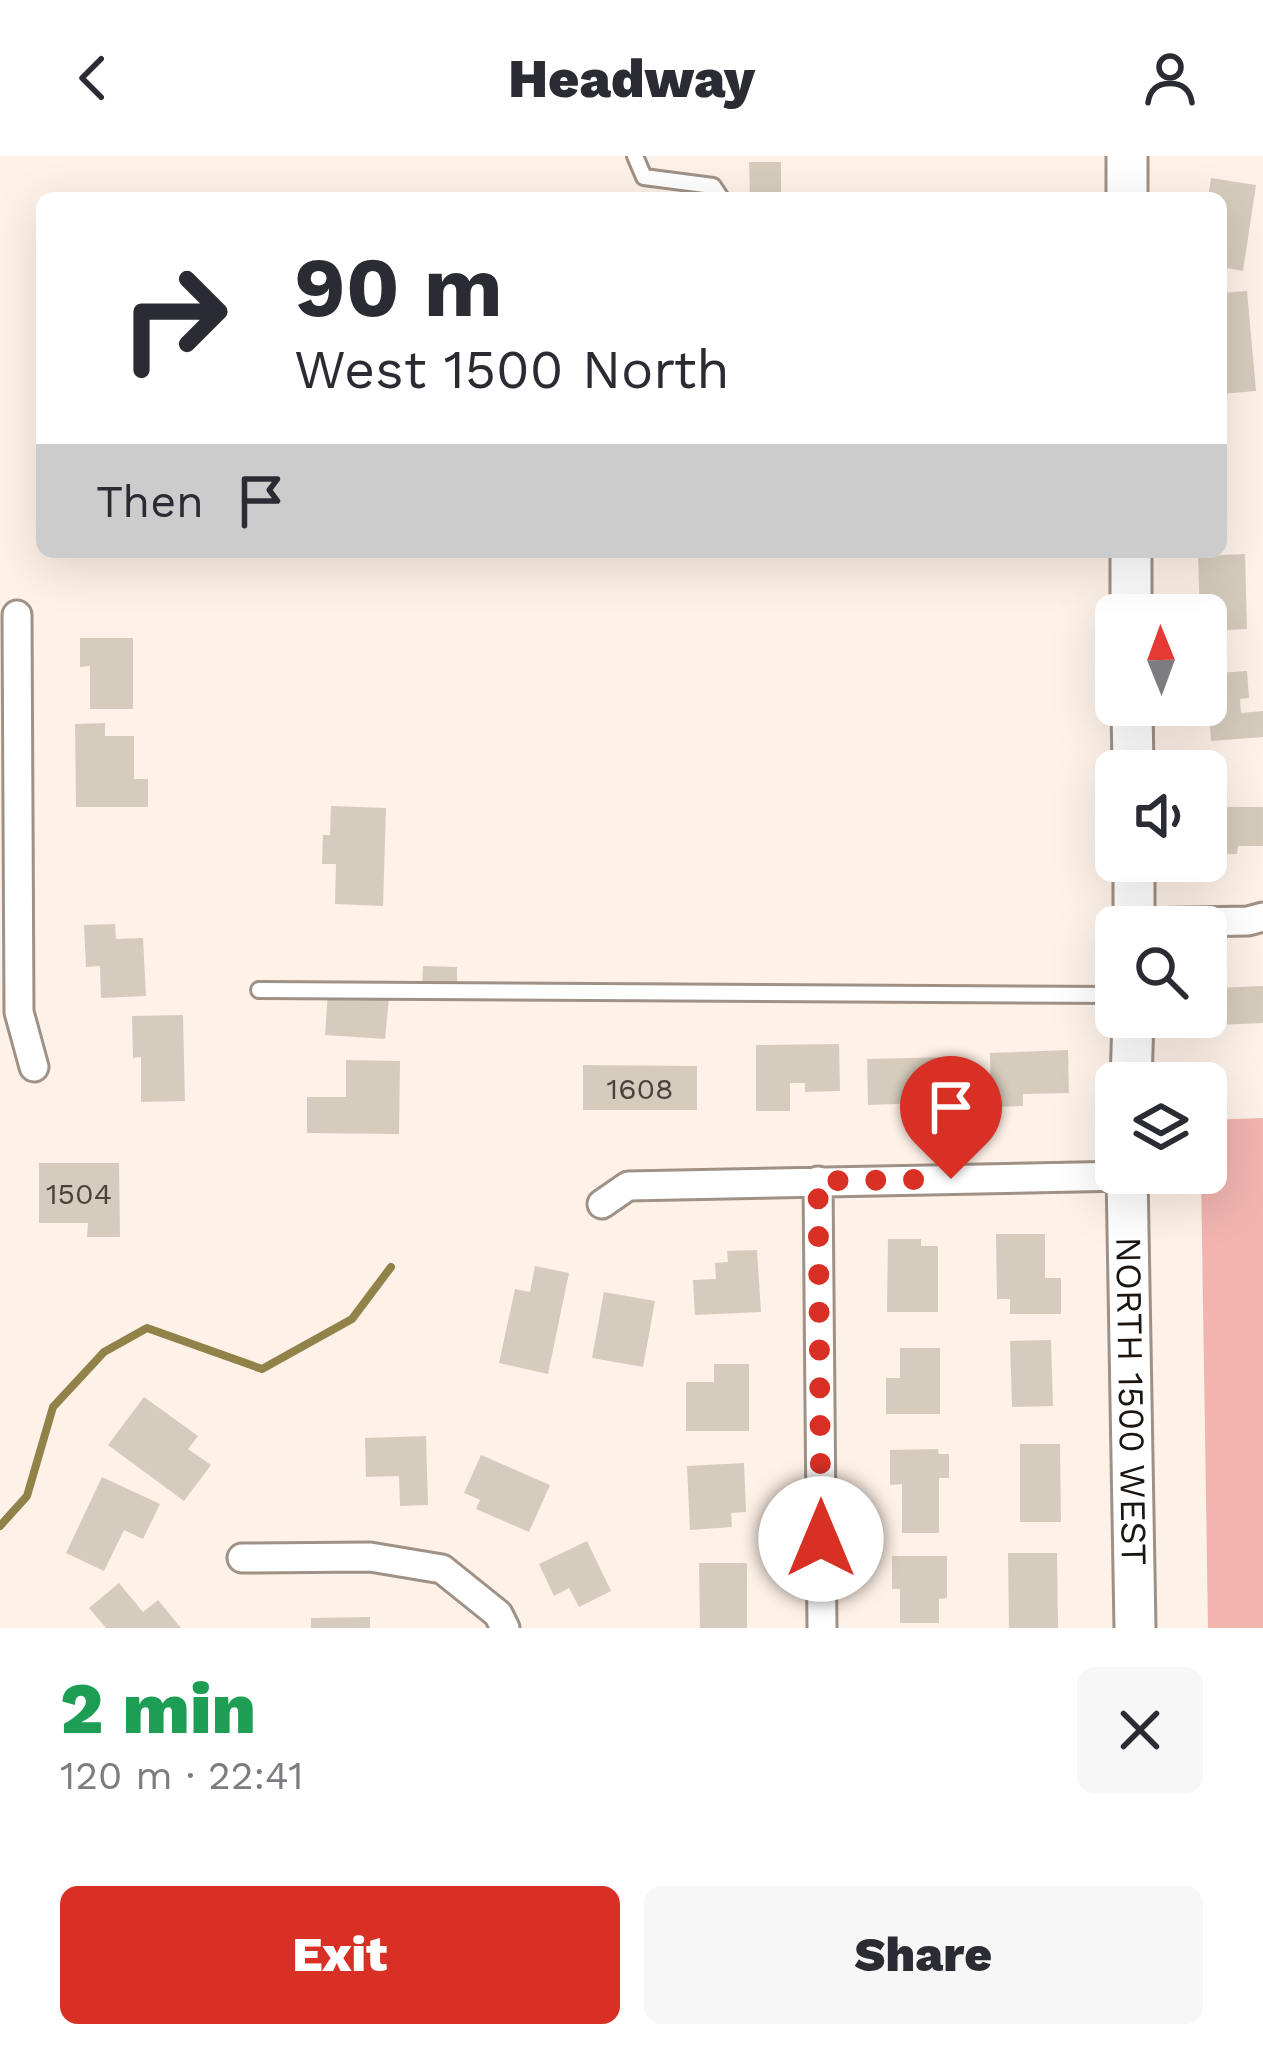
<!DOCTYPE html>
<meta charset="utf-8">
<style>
:root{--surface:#fff;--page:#f7f7f7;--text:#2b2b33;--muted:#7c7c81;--accent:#d93025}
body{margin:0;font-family:"Work Sans",sans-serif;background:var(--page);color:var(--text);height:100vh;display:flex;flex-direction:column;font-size:45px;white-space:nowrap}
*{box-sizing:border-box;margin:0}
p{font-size:39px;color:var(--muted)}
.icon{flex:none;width:66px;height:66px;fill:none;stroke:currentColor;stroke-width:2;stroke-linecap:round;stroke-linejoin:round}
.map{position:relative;height:1472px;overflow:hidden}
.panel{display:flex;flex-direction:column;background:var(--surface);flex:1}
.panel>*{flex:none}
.top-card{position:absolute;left:36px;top:36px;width:1191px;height:366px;border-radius:18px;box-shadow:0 12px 48px #0002;background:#fff;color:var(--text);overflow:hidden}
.needle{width:78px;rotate:359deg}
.tools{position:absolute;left:1095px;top:438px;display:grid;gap:24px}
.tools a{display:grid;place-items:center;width:132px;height:132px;border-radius:18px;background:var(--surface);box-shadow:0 12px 48px #0002;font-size:60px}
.pin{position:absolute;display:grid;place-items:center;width:102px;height:102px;color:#fff;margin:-123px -51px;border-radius:50% 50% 50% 0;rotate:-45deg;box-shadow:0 0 12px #0007}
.pin .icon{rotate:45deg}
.me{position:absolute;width:132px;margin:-66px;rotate:0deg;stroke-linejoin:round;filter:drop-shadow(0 0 9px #0008)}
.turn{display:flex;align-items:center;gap:42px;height:252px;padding:0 60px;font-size:54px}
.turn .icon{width:156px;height:156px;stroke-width:2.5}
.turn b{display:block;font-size:84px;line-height:102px}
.then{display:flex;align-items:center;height:114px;padding:0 60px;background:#0003;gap:24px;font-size:45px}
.round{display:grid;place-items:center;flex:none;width:126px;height:126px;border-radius:18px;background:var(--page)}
.head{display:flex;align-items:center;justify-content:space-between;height:204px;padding:0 60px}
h1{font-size:72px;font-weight:800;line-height:90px;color:#1e9e55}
.cta{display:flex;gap:24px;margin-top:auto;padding:24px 60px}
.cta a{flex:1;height:138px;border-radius:18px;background:var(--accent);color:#fff;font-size:48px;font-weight:800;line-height:138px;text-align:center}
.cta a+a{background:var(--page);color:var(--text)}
header{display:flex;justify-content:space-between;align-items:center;height:156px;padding:0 60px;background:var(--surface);font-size:54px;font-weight:800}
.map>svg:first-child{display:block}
.green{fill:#f1b4af}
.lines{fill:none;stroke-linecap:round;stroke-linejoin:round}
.stream{stroke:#908248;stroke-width:8}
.building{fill:#d6ccbd}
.lane-casing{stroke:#9f9186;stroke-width:20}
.street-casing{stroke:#9f9186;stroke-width:33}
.secondary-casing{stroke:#9f9186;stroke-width:45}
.lane{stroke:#fff;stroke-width:14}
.street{stroke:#fff;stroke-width:27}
.secondary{stroke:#fff;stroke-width:39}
.route{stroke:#d93025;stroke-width:21;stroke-dasharray:0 37.8}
.labels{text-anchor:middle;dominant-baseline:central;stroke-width:12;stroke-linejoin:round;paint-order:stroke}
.number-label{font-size:30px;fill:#49433c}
.street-label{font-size:36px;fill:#1a1511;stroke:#fff}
</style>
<header><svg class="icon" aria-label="back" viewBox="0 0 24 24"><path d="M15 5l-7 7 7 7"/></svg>Headway<svg class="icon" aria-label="person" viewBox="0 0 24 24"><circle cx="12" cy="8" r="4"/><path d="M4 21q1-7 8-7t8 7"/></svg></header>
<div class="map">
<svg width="1263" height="1472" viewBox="0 0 1263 1472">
<rect width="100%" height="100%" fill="#fef1e7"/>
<path class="green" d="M 1263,962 L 1263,1472 L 1208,1472 L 1201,1017 L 1206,1017 L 1206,964 Z"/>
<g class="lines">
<path class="stream" d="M 0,1370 L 27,1340 L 53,1251 L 104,1196 L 147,1172 L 262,1213 L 352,1163 L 391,1111"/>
</g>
<path class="building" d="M 749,6 L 781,6 L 781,42 L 750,42 Z
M 1211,22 L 1256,29 L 1243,115 L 1221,111 L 1221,42 L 1208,42 Z
M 1247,135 L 1256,235 L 1221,238 L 1221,137 Z
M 1245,398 L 1247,473 L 1206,475 L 1206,459 L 1200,459 L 1198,400 Z
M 80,482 L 133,482 L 133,553 L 90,553 L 90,510 L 80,511 Z
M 1247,515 L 1249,542 L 1240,543 L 1241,557 L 1263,555 L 1263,581 L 1211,585 L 1206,518 Z
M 105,567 L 105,580 L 134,580 L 134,623 L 148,623 L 148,651 L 76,651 L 75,568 Z
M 331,650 L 386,652 L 383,750 L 335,748 L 336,708 L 322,708 L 323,679 L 330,679 Z
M 1208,651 L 1263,651 L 1263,690 L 1238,690 L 1237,698 L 1207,698 Z
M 115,768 L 116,783 L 143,782 L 146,840 L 101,842 L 100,810 L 86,811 L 84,769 Z
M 423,810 L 457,811 L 457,834 L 422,833 Z
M 1263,830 L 1263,867 L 1215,869 L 1214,832 Z
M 328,836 L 389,841 L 385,883 L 325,879 Z
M 183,859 L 185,945 L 141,946 L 141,901 L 133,902 L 132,860 Z
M 839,888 L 840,935 L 805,936 L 805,927 L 790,927 L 790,955 L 756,955 L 756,889 Z
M 1068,894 L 1069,937 L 1023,938 L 1023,950 L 991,951 L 990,897 Z
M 951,901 L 952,946 L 868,949 L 867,903 Z
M 346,904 L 400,905 L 399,978 L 307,977 L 307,941 L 346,941 Z
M 583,909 L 697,910 L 697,954 L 583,954 Z
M 39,1007 L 119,1007 L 120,1081 L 87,1081 L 88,1067 L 39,1067 Z
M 996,1078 L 1045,1078 L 1045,1122 L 1061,1122 L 1061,1158 L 1010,1158 L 1010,1143 L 997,1143 Z
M 888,1083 L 921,1083 L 921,1090 L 938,1090 L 938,1156 L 887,1156 Z
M 757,1094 L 761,1156 L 695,1159 L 693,1124 L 716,1123 L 715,1107 L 728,1106 L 727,1095 Z
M 535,1110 L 569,1117 L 548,1218 L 499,1207 L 515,1133 L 530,1136 Z
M 604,1136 L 655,1145 L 643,1211 L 592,1202 Z
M 1051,1184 L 1053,1250 L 1012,1251 L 1010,1185 Z
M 900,1192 L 940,1192 L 940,1258 L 886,1258 L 886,1222 L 900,1222 Z
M 714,1208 L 749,1208 L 749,1275 L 686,1275 L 686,1226 L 714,1226 Z
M 144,1241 L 198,1280 L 188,1293 L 211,1309 L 184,1345 L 108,1289 Z
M 426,1280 L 428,1349 L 400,1350 L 399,1320 L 366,1321 L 365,1282 Z
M 1020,1288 L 1060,1288 L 1061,1366 L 1020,1366 Z
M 938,1293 L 939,1298 L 949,1298 L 949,1322 L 939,1322 L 939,1377 L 902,1377 L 902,1328 L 890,1329 L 890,1294 Z
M 481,1299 L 550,1329 L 529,1376 L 476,1353 L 480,1344 L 464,1337 Z
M 744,1307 L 746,1356 L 731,1357 L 732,1371 L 690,1374 L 687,1310 Z
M 102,1321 L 160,1348 L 143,1383 L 124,1374 L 104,1415 L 66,1397 Z
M 587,1385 L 611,1435 L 579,1451 L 569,1432 L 554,1440 L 539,1408 Z
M 1008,1397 L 1057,1397 L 1058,1472 L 1009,1472 Z
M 892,1400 L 947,1400 L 947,1442 L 939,1443 L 939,1467 L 900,1467 L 900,1433 L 892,1433 Z
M 699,1407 L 747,1407 L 747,1472 L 700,1472 Z
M 119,1427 L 143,1456 L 158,1444 L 181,1472 L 106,1472 L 89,1452 Z
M 370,1461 L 370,1472 L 311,1472 L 311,1462 Z"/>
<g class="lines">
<defs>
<path id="lane" d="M 635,0 L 644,21 L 713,30 L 721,42
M 259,834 L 1116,839"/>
<path id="street" d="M 17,459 L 19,856 L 34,911
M 1134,767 L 1248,765 L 1263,761
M 818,1025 L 822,1472
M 602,1048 L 628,1030 L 1127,1020
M 242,1402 L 370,1401 L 442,1413 L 498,1458 L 505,1472"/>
<g id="secondary">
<path d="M 1127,0 L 1127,42"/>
<path d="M 1131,396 L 1131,459"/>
<path d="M 1132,549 L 1133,615"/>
<path d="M 1134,705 L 1134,771"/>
<path d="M 1131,927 L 1133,861"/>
<path id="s1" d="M 1127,1017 L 1135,1472"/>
</g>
</defs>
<use href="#lane" class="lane-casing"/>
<use href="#street" class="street-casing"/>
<use href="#secondary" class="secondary-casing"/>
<use href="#lane" class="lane"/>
<use href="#street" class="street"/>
<use href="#secondary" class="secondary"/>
</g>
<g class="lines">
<path class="route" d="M 821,1383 L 818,1025 L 951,1023"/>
</g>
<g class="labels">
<g class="number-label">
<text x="640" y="932">1608</text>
<text x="79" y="1037">1504</text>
</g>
<g class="street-label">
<text stroke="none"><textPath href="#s1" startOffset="228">NORTH 1500 WEST</textPath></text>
</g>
</g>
</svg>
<div class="tools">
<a><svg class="needle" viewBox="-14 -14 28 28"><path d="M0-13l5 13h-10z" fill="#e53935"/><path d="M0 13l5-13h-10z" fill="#7c7c81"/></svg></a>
<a><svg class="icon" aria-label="sound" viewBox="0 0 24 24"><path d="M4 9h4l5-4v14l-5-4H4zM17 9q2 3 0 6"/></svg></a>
<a><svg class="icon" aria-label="search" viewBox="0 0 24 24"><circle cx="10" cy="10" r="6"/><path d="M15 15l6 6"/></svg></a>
<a><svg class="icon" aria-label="layers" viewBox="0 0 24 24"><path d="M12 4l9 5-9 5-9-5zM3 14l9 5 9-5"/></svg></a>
</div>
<div class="pin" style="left:951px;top:1023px;background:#d93025"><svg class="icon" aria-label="arrive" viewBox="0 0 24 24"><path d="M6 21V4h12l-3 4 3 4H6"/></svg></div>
<svg class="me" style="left:821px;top:1383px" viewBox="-20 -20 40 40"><circle r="19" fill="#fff"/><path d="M0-13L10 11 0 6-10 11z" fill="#d93025"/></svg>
<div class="top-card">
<div class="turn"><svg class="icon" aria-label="right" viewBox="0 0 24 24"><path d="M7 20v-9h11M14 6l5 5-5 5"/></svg><div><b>90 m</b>West 1500 North</div></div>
<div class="then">Then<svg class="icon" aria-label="arrive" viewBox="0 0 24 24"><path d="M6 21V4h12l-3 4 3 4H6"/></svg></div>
</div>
</div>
<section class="panel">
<div class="head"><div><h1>2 min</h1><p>120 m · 22:41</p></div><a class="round"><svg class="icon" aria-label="close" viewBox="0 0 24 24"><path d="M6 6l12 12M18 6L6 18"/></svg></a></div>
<div class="cta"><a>Exit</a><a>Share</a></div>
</section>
